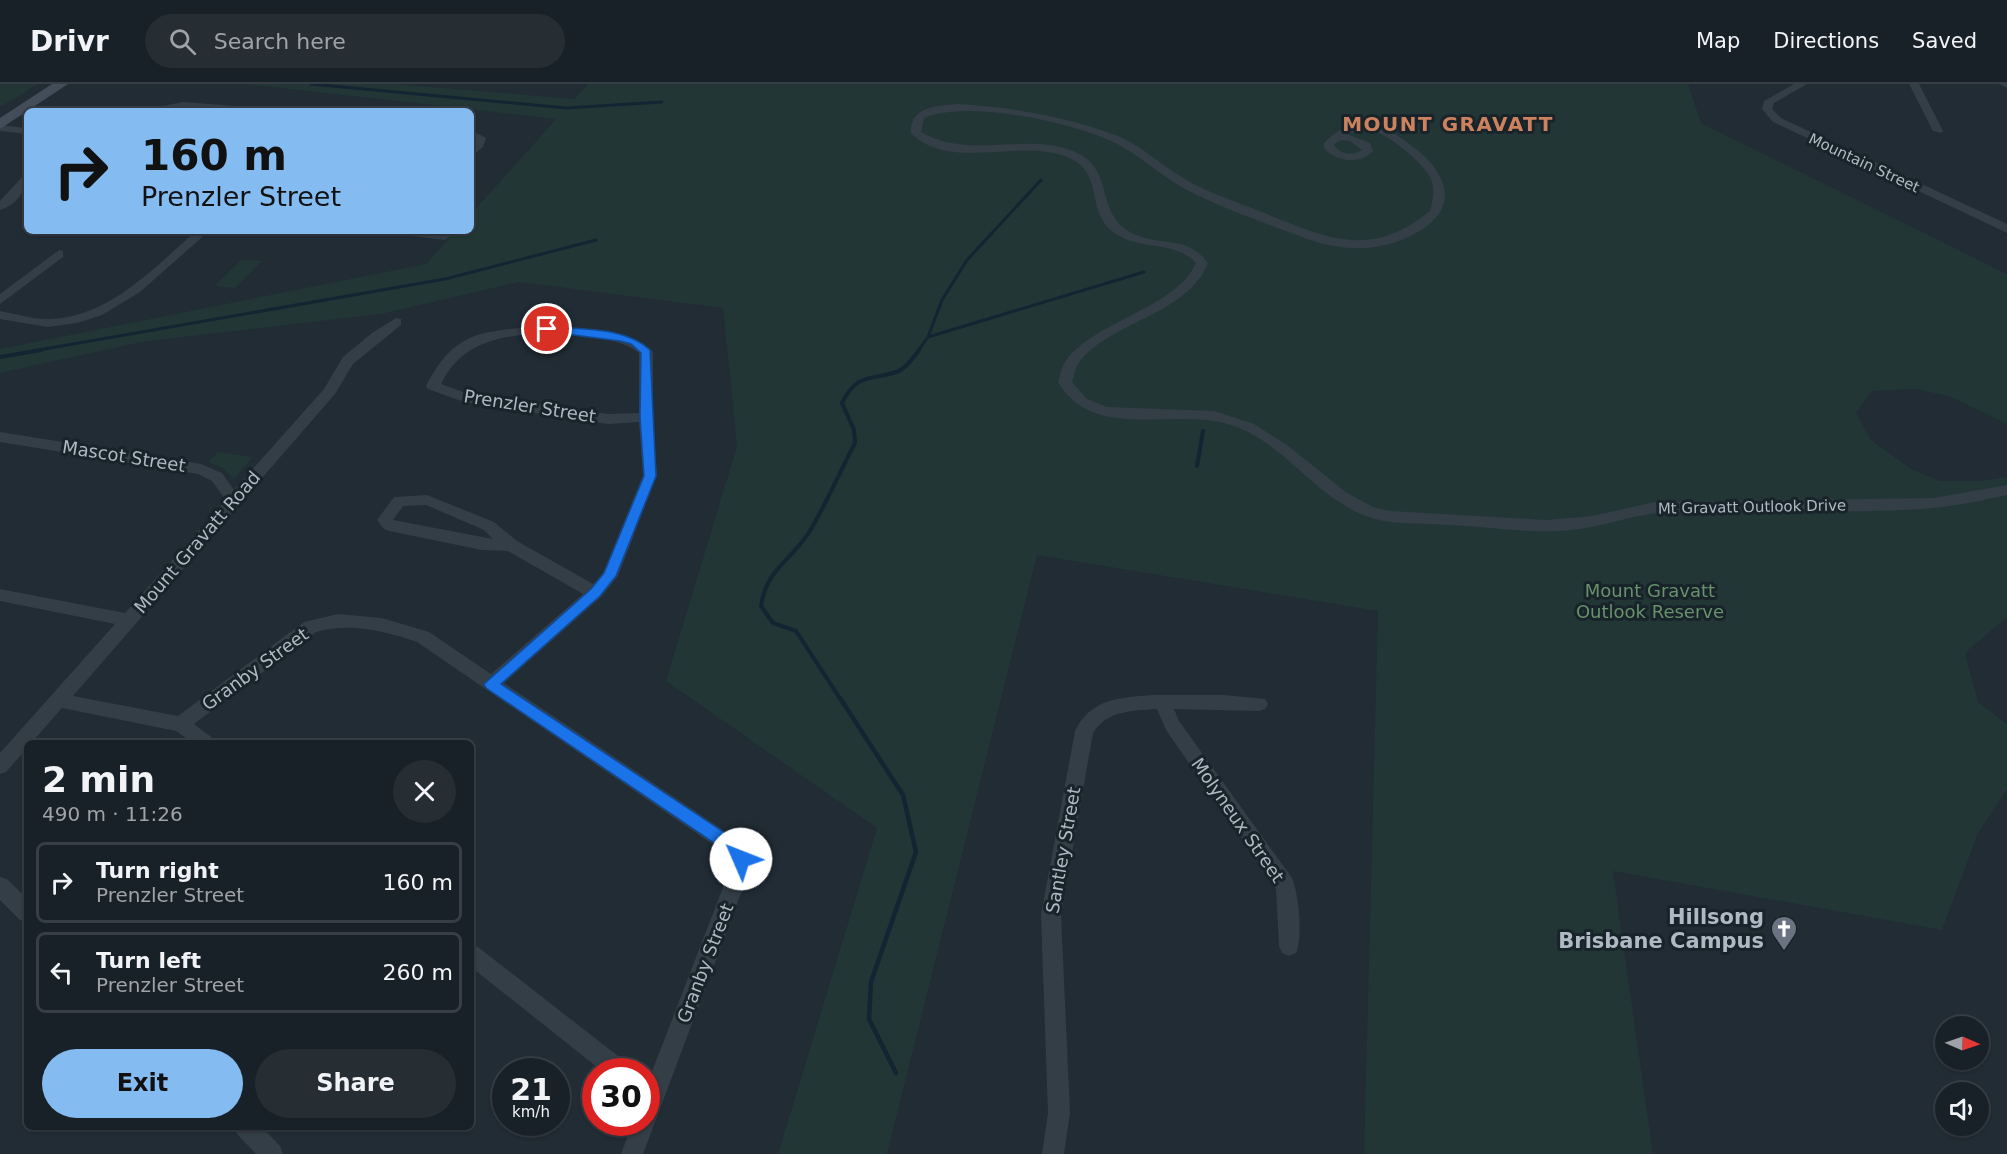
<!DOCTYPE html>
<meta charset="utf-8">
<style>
:root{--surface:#192128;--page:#262e34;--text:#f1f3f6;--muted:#9fa3a8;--line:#373e45;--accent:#84bcf2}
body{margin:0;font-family:"DejaVu Sans",sans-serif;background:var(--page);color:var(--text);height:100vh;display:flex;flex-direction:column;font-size:22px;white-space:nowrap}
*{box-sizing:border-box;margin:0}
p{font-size:20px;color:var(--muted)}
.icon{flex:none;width:33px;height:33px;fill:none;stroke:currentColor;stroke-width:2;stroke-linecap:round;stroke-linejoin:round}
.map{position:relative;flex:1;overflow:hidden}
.drawer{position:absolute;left:24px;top:656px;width:450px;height:390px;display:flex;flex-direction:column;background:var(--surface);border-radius:9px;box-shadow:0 2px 4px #0004,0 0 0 2px var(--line)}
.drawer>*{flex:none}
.hud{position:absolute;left:24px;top:24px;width:450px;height:126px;border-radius:9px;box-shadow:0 2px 4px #0004,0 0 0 2px var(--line);background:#84bcf2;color:#111;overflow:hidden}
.needle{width:39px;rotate:92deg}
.fabs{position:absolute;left:1935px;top:932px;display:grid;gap:12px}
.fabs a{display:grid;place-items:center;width:54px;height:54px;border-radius:50%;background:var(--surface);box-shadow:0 2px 4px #0004,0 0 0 2px var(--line);font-size:30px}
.speed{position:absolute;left:492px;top:974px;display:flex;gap:12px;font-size:30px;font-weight:700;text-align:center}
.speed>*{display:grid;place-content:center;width:78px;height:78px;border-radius:50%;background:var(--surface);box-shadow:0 2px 4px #0004,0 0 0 2px var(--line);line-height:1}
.speed small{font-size:15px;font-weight:400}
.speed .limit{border:9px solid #d22;background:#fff;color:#111}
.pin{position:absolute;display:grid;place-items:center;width:51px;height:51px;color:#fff;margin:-26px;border:3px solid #fff;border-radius:50%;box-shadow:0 2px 6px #0007}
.me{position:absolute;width:66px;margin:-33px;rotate:314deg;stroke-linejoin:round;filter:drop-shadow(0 0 4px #0008)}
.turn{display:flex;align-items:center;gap:21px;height:126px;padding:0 18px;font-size:27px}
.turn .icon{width:78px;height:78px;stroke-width:2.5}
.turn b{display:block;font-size:42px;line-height:51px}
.round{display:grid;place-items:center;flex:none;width:63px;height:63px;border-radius:32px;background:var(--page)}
.overview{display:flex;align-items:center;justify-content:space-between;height:102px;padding:0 18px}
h1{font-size:36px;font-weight:700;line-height:45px}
.button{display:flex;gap:12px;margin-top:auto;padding:12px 18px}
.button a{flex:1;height:69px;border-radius:36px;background:var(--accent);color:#111;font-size:24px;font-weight:700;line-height:69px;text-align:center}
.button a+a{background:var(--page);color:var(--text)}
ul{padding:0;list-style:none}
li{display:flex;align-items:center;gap:18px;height:81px;margin:0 12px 9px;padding:0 6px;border:3px solid var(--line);border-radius:9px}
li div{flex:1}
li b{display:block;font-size:22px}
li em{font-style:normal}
header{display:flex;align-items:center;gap:36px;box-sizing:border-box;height:84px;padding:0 30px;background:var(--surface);border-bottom:2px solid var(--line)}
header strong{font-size:28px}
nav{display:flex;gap:33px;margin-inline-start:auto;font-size:21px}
.search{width:420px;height:54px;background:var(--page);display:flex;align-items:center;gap:15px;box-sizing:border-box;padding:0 21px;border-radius:33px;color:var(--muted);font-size:22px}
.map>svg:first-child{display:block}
.green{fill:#223636}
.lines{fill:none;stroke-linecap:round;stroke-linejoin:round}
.stream-far2{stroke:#152432;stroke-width:3}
.stream-far1{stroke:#152432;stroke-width:4}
.stream{stroke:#152432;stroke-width:4.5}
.street{fill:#343e46;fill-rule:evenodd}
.secondary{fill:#424d59;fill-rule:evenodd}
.route{fill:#1a73e8;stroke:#114b97;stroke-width:1.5}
.labels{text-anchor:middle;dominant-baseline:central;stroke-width:6;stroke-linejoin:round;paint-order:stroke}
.far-street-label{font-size:15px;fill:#aeb9c3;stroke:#19232a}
.street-label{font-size:18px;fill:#aeb9c3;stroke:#19232a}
.park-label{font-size:18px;fill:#67926c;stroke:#19232a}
.far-district-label{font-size:20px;font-weight:bold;letter-spacing:1.5px;fill:#cd825f;stroke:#19232a}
.near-poi-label{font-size:21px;font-weight:bold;fill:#aeb9c3;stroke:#19232a;text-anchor:end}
</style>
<header>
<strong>Drivr</strong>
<div class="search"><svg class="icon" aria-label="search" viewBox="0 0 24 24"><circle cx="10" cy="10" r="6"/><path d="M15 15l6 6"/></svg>Search here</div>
<nav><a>Map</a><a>Directions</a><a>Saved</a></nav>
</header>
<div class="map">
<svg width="2007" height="1070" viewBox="0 0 2007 1070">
<rect width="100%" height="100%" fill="#212c35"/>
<path class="green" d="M 0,0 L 38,0 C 29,5 8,20 0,22 Z
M 246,0 L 396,0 L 574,15 L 588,0 L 1688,0 L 1701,39 L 2007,190 L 2007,340 L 1949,312 L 1915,305 L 1872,307 L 1856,329 L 1871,356 L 1911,385 L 1940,397 L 1981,397 L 2007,393 L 2007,533 L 1965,569 L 1978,618 L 2007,640 L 2007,705 L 1978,749 L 1942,846 L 1613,787 L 1653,1070 L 1364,1070 L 1378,527 L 1037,471 L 887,1070 L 778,1070 L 877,744 L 666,597 L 737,362 L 723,224 L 519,198 L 381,230 L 141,258 L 0,289 L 0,265 L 426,180 L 456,147 L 471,147 L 471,130 L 556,35 Z
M 242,175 L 262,177 L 235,204 L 214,202 Z
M 218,368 L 253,373 L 234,395 L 224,385 L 208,378 Z"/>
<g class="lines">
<path class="stream-far2" d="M 311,0 L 566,24 L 662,18
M 928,253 L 1144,188
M 33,267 L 445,195 L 596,156
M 918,267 L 928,253 L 942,216 L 967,176 L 1041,96"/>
<path class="stream-far1" d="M 0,273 L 41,266
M 1197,382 L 1203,347
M 841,616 L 796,547 L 773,539 L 761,522 C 766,486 789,478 808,450 C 826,421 839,389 855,359 L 854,346 L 842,319 C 857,289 868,297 896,288 C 905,286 914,273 919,266"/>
<path class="stream" d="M 840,614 L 903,711 L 916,768 L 871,898 L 869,935 L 896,989"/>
<path class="street" d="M 1794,0 L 1807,0 L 1774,19 L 1772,25 L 1781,34 L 2007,140 L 2007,149 L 1773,38 L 1762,25 L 1764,17 Z
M 1909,0 L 1919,0 L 1943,47 L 1942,49 L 1933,47 Z
M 1999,0 L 2007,0 L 2007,4 Z
M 183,18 L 261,24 L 266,27 L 183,24 L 138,27 Z
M 958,20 C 1012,23 1068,33 1118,52 C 1142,62 1161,81 1183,94 C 1208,109 1235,117 1262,128 C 1326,154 1370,176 1430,127 C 1433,116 1435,105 1431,95 C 1426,81 1385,47 1370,46 C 1362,46 1354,49 1347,50 L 1370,59 L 1373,67 C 1360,81 1336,78 1324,64 L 1324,59 C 1336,46 1353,38 1372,40 C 1384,41 1398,52 1408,59 C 1454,92 1462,130 1404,155 C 1370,169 1336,166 1302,153 C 1264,139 1222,124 1185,105 C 1163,93 1144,75 1121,62 C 1079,39 968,15 924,34 L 921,48 C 969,76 1024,48 1073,67 C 1116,84 1094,127 1130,148 C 1158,164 1186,149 1208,179 C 1187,232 1107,238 1078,280 C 1075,285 1074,293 1072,298 L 1087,315 L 1107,323 L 1214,327 L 1254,340 L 1287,361 L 1347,409 L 1373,423 L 1390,427 L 1546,436 L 1593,432 L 1655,418 L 1934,414 L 2007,401 L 2007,411 C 1983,416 1958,422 1933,424 C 1842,432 1749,423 1658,429 C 1632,431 1605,442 1579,445 C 1535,451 1493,443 1450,441 C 1425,439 1399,441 1375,435 C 1315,418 1284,354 1224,339 C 1169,325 1093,357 1058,298 C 1060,291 1062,282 1066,276 C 1096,237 1177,223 1196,179 C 1174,155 1137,168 1112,147 C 1085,125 1105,88 1067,73 C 1021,54 949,88 911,49 C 910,22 937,22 958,20 ZM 1342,56 L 1350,57 L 1362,66 C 1353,72 1339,71 1334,60 Z
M 0,41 L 27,44 L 27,50 L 0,47 Z
M 471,46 L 486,54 L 483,63 L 471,73 L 471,63 L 475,55 L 471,53 Z
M 27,91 C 27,107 16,121 0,126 L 0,117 L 23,92 Z
M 196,147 L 209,147 L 140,208 L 102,231 L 77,239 L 48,243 L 0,235 L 0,227 C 17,230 34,236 51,235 C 109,233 155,183 196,147 Z
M 397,147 L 433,147 L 451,152 L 445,156 L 403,151 Z
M 59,166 L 63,167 L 63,173 L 0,220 L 0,210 Z
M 396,234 L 401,235 L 401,241 L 353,280 L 335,310 L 73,612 L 178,632 L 304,538 L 338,530 L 382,534 L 429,548 L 491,590 L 583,510 L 508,467 L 482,466 L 389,447 L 384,445 L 377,436 L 394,413 L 427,411 L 494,438 L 517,457 L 593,500 L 603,489 L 643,391 L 639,338 L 608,340 L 464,318 L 428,305 L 426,302 C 437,281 449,263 472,253 C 507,239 629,236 653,268 L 653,333 L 657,391 L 618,492 L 601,513 L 504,599 L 735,754 L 751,775 L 749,788 L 643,1070 L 621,1070 L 633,1038 L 646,1038 L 646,1003 L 729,788 L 731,778 L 721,766 L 417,558 C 385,547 349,538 316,548 L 194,640 L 211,653 L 214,658 L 192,658 L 176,647 L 62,624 L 32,658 L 27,658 L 27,664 L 6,688 L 0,690 L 0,669 L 115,540 L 0,517 L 0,505 L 125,529 L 226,416 L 212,397 L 198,390 L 0,358 L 0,348 L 201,380 L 222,389 L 234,406 L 324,305 L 343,273 L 372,249 ZM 520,251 C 553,251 613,248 639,269 L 639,329 L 608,330 L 466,309 L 441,300 C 458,266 484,256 520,251 ZM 426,421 L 484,446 L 493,455 L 393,436 L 403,422 Z
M 1152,611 L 1224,611 L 1265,615 L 1268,620 L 1265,625 L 1259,627 L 1174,625 L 1179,637 L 1292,794 C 1299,811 1303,853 1296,869 L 1289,872 L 1282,869 L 1279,862 L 1276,804 L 1166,646 L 1157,625 C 1131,627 1108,626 1093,649 L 1061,831 L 1070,1029 L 1064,1070 L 1042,1070 L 1048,1029 L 1041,831 L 1075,647 C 1091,614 1119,614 1152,611 Z
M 0,793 L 7,795 L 27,815 L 27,839 L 20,836 L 0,816 Z
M 471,860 L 478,863 L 627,979 L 630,987 L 602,987 L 471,883 Z
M 234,1042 L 261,1042 L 280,1062 L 283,1070 L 256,1070 L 237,1050 Z"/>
<path class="secondary" d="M 52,0 L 68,0 L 0,45 L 0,34 Z"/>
</g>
<path class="route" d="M 547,242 C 579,246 625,242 650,266 L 656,392 L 616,492 L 600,512 L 501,600 L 734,755 L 749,775 L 746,780 L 741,782 L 735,780 L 723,765 L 486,604 L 484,600 L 591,505 L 604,489 L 644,392 L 640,333 L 641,269 L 631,260 L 620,257 L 543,247 L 543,243 Z"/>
<defs>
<symbol id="church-pin" viewBox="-11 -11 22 30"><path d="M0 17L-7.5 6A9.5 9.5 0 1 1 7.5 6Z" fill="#6b7280" stroke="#19232a"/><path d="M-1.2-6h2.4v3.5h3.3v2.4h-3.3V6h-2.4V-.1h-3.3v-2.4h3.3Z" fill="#fff"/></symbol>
</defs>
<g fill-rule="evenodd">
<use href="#church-pin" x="1769" y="830" width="30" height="40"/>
</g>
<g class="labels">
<g class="far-street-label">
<text transform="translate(1864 79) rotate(25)">Mountain Street</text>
<text transform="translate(1752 423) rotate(-1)">Mt Gravatt Outlook Drive</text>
</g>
<g class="street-label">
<text transform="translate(530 322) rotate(9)">Prenzler Street</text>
<text transform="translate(124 372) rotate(9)">Mascot Street</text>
<text transform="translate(197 458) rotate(-49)">Mount Gravatt Road</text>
<text transform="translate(255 585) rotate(-36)">Granby Street</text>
<text transform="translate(1238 736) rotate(55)">Molyneux Street</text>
<text transform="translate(1063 766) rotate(-80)">Santley Street</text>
<text transform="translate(705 879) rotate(-69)">Granby Street</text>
</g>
<g class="park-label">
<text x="1650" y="506">Mount Gravatt<tspan x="1650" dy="21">Outlook Reserve</tspan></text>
</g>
<g class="far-district-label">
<text x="1448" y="40">MOUNT GRAVATT</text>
</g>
<g class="near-poi-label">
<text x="1764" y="833">Hillsong<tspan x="1764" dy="24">Brisbane Campus</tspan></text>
</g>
</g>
</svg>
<div class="fabs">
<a><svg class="needle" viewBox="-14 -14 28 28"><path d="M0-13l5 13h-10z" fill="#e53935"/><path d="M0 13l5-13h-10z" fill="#9fa3a8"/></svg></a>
<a><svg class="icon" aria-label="sound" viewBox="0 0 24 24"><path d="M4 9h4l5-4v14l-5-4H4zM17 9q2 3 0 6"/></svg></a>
</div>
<div class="speed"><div>21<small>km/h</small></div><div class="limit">30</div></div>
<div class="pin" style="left:547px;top:245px;background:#d93025"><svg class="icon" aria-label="arrive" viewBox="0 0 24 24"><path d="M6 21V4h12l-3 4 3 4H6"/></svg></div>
<svg class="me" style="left:741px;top:775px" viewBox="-20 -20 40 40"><circle r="19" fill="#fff"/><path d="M0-13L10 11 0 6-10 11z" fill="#1a73e8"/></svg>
<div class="hud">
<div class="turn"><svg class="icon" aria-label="right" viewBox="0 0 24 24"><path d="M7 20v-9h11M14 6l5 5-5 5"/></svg><div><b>160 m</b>Prenzler Street</div></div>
</div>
<section class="drawer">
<div class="overview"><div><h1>2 min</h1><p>490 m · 11:26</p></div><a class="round"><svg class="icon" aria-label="close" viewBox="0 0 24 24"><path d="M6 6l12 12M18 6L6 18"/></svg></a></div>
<ul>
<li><svg class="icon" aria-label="right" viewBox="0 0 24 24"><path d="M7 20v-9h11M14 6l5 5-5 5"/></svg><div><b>Turn right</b><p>Prenzler Street</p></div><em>160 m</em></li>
<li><svg class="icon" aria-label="left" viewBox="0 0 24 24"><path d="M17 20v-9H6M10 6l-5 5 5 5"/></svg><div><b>Turn left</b><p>Prenzler Street</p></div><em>260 m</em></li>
</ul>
<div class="button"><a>Exit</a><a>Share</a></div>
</section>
</div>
